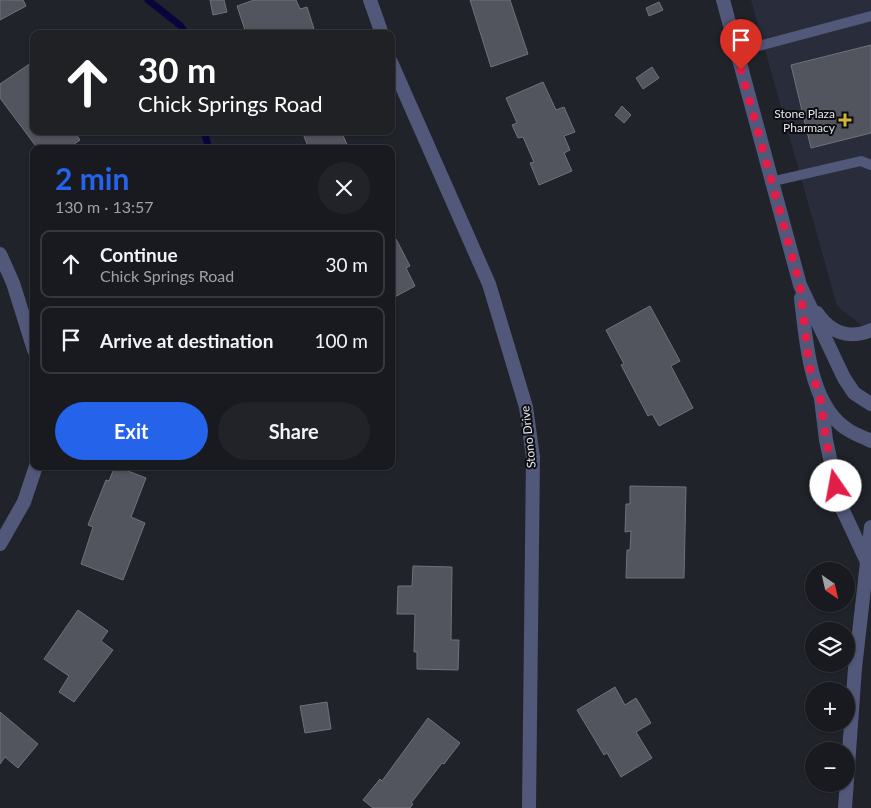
<!DOCTYPE html>
<meta charset="utf-8">
<style>
:root{--surface:#191a20;--page:#222329;--text:#f1f3f6;--muted:#9fa1a5;--line:#37383e;--accent:#2563eb}
body{margin:0;font-family:Lato,sans-serif;background:var(--page);color:var(--text);height:100vh;display:flex;flex-direction:column;font-size:19px;white-space:nowrap}
*{box-sizing:border-box;margin:0}
p{font-size:16px;color:var(--muted)}
.icon{flex:none;width:28px;height:28px;fill:none;stroke:currentColor;stroke-width:2;stroke-linecap:round;stroke-linejoin:round}
.map{position:relative;flex:1;overflow:hidden}
.drawer{position:absolute;left:30px;top:145px;width:365px;height:325px;display:flex;flex-direction:column;background:var(--surface);border-radius:10px;box-shadow:0 1px 4px #0004,0 0 0 1px var(--line)}
.drawer>*{flex:none}
.guide{position:absolute;left:30px;top:30px;width:365px;height:105px;border-radius:10px;box-shadow:0 1px 4px #0004,0 0 0 1px var(--line);background:#202124;color:#fff;overflow:hidden}
.needle{width:32px;rotate:146deg}
.fabs{position:absolute;left:805px;top:562px;display:grid;gap:10px}
.fabs a{display:grid;place-items:center;width:50px;height:50px;border-radius:50%;background:var(--surface);box-shadow:0 1px 4px #0004,0 0 0 1px var(--line);font-size:25px}
.pin{position:absolute;display:grid;place-items:center;width:42px;height:42px;color:#fff;margin:-51px -21px;border-radius:50% 50% 50% 0;rotate:-45deg;box-shadow:0 0 5px #0007}
.pin .icon{rotate:45deg}
.me{position:absolute;width:55px;margin:-28px;rotate:348deg;stroke-linejoin:round;filter:drop-shadow(0 0 4px #0008)}
.turn{display:flex;align-items:center;gap:18px;height:105px;padding:0 25px;font-size:22px}
.turn .icon{width:65px;height:65px;stroke-width:2.5}
.turn b{display:block;font-size:35px;line-height:42px}
.round{display:grid;place-items:center;flex:none;width:52px;height:52px;border-radius:26px;background:var(--page)}
.headline{display:flex;align-items:center;justify-content:space-between;height:85px;padding:0 25px}
h1{font-size:30px;font-weight:700;line-height:38px;color:var(--accent)}
.action{display:flex;gap:10px;margin-top:auto;padding:10px 25px}
.action a{flex:1;height:58px;border-radius:30px;background:var(--accent);color:#fff;font-size:20px;font-weight:700;line-height:58px;text-align:center}
.action a+a{background:var(--page);color:var(--text)}
ul{padding:0;list-style:none}
li{display:flex;align-items:center;gap:15px;height:68px;margin:0 10px 8px;padding:0 15px;border:2px solid var(--line);border-radius:10px}
li div{flex:1}
li b{display:block;font-size:19px}
li em{font-style:normal}
.map>svg:first-child{display:block}
.built{fill:#292c3a}
.lines{fill:none;stroke-linecap:round;stroke-linejoin:round}
.stream{stroke:#09043c;stroke-width:7}
.building{fill:#52545e;stroke:#6f727c}
.service{stroke:#51587a;stroke-width:10}
.minor{stroke:#51587a;stroke-width:14}
.tertiary{stroke:#51587a;stroke-width:14}
.route{stroke:#e11d48;stroke-width:9;stroke-dasharray:0 16.2}
.poi-dot{fill:#d5b535;stroke:#0c0d10;stroke-width:2}
.labels{text-anchor:middle;dominant-baseline:central;stroke-width:4;stroke-linejoin:round;paint-order:stroke}
.poi-label{font-size:12px;fill:#e3e5eb;stroke:#0c0d10;text-anchor:end}
.street-label{font-size:12px;fill:#e3e5eb;stroke:#0c0d10}
</style>
<div class="map">
<svg width="871" height="808" viewBox="0 0 871 808">
<rect width="100%" height="100%" fill="#21232b"/>
<path class="built" d="M 751,0 L 871,0 L 871,333 L 837,306 Z"/>
<g class="lines">
<path class="stream" d="M 148,0 L 181,26 L 186,34
M 204,131 L 209,149"/>
</g>
<path class="building" d="M 0,0 L 23,0 L 26,6 L 0,20 Z
M 210,0 L 224,0 L 227,12 L 213,15 Z
M 254,0 L 296,0 L 300,9 L 307,7 L 315,32 L 242,34 L 246,33 L 237,6 Z
M 470,0 L 510,0 L 528,54 L 491,67 Z
M 659,2 L 663,10 L 649,16 L 646,8 Z
M 871,45 L 871,133 L 811,148 L 791,65 Z
M 34,61 L 34,131 L 74,131 L 80,140 L 67,149 L 38,149 L 0,98 L 0,84 Z
M 652,67 L 659,78 L 643,89 L 636,78 Z
M 543,82 L 556,110 L 564,107 L 575,132 L 564,136 L 570,150 L 564,153 L 572,171 L 539,185 L 530,163 L 534,162 L 523,137 L 518,138 L 512,125 L 517,123 L 506,98 Z
M 622,106 L 631,115 L 624,123 L 615,115 Z
M 302,131 L 341,131 L 349,149 L 309,149 Z
M 396,239 L 410,266 L 406,268 L 415,286 L 391,299 L 391,240 Z
M 650,306 L 680,361 L 671,366 L 693,408 L 659,426 L 652,414 L 648,416 L 621,365 L 624,364 L 606,330 Z
M 115,466 L 146,478 L 131,517 L 145,523 L 123,580 L 81,564 L 93,527 L 88,525 L 106,480 L 109,481 Z
M 630,486 L 686,487 L 684,578 L 626,578 L 627,550 L 630,550 L 631,531 L 625,532 L 626,504 L 630,504 Z
M 413,566 L 452,567 L 451,640 L 459,640 L 458,670 L 417,669 L 417,652 L 414,652 L 415,614 L 397,614 L 398,586 L 412,586 Z
M 78,610 L 108,631 L 101,641 L 113,650 L 74,702 L 59,692 L 69,676 L 44,659 Z
M 615,687 L 625,705 L 636,698 L 651,723 L 636,732 L 652,758 L 621,777 L 607,753 L 604,755 L 577,710 Z
M 327,702 L 331,729 L 305,733 L 300,706 Z
M 0,712 L 38,744 L 18,768 L 5,757 L 0,764 Z
M 428,718 L 460,743 L 444,764 L 442,763 L 411,803 L 413,804 L 410,808 L 373,808 L 363,800 L 380,779 L 382,781 Z"/>
<g class="lines">
<path class="service" d="M 736,52 L 871,16
M 770,182 L 861,161 L 871,165"/>
<path class="minor" d="M 370,0 L 382,34
M 391,62 L 489,284 L 526,407 L 533,457 L 529,808
M 0,254 L 13,283 L 34,350
M 0,544 L 24,502 L 36,466"/>
<path class="tertiary" d="M 723,0 L 800,285 L 844,378 L 854,393 L 871,404
M 801,298 C 806,339 809,408 850,431 C 856,435 864,437 871,441
M 817,313 C 830,332 849,340 871,330
M 821,399 L 826,440 L 840,504 L 867,562
M 845,808 L 855,668 L 871,527"/>
</g>
<g class="lines">
<path class="route" d="M 741,70 L 800,285 L 809,366 L 820,396 L 826,440 L 836,486"/>
</g>
<path class="poi-dot" d="M842.5 112.5h5v5h5v5h-5v5h-5v-5h-5v-5h5z"/>
<g class="labels">
<g class="poi-label">
<text x="835" y="113">Stone Plaza<tspan x="835" dy="14">Pharmacy</tspan></text>
</g>
<g class="street-label">
<text transform="translate(528 437) rotate(-96)">Stono Drive</text>
</g>
</g>
</svg>
<div class="fabs">
<a><svg class="needle" viewBox="-14 -14 28 28"><path d="M0-13l5 13h-10z" fill="#e53935"/><path d="M0 13l5-13h-10z" fill="#9fa1a5"/></svg></a>
<a><svg class="icon" aria-label="layers" viewBox="0 0 24 24"><path d="M12 4l9 5-9 5-9-5zM3 14l9 5 9-5"/></svg></a>
<a>+</a>
<a>−</a>
</div>
<div class="pin" style="left:741px;top:70px;background:#d93025"><svg class="icon" aria-label="arrive" viewBox="0 0 24 24"><path d="M6 21V4h12l-3 4 3 4H6"/></svg></div>
<svg class="me" style="left:836px;top:486px" viewBox="-20 -20 40 40"><circle r="19" fill="#fff"/><path d="M0-13L10 11 0 6-10 11z" fill="#e11d48"/></svg>
<div class="guide">
<div class="turn"><svg class="icon" aria-label="ahead" viewBox="0 0 24 24"><path d="M12 20V5M6 11l6-6 6 6"/></svg><div><b>30 m</b>Chick Springs Road</div></div>
</div>
<section class="drawer">
<div class="headline"><div><h1>2 min</h1><p>130 m · 13:57</p></div><a class="round"><svg class="icon" aria-label="close" viewBox="0 0 24 24"><path d="M6 6l12 12M18 6L6 18"/></svg></a></div>
<ul>
<li><svg class="icon" aria-label="ahead" viewBox="0 0 24 24"><path d="M12 20V5M6 11l6-6 6 6"/></svg><div><b>Continue</b><p>Chick Springs Road</p></div><em>30 m</em></li>
<li><svg class="icon" aria-label="arrive" viewBox="0 0 24 24"><path d="M6 21V4h12l-3 4 3 4H6"/></svg><div><b>Arrive at destination</b></div><em>100 m</em></li>
</ul>
<div class="action"><a>Exit</a><a>Share</a></div>
</section>
</div>
